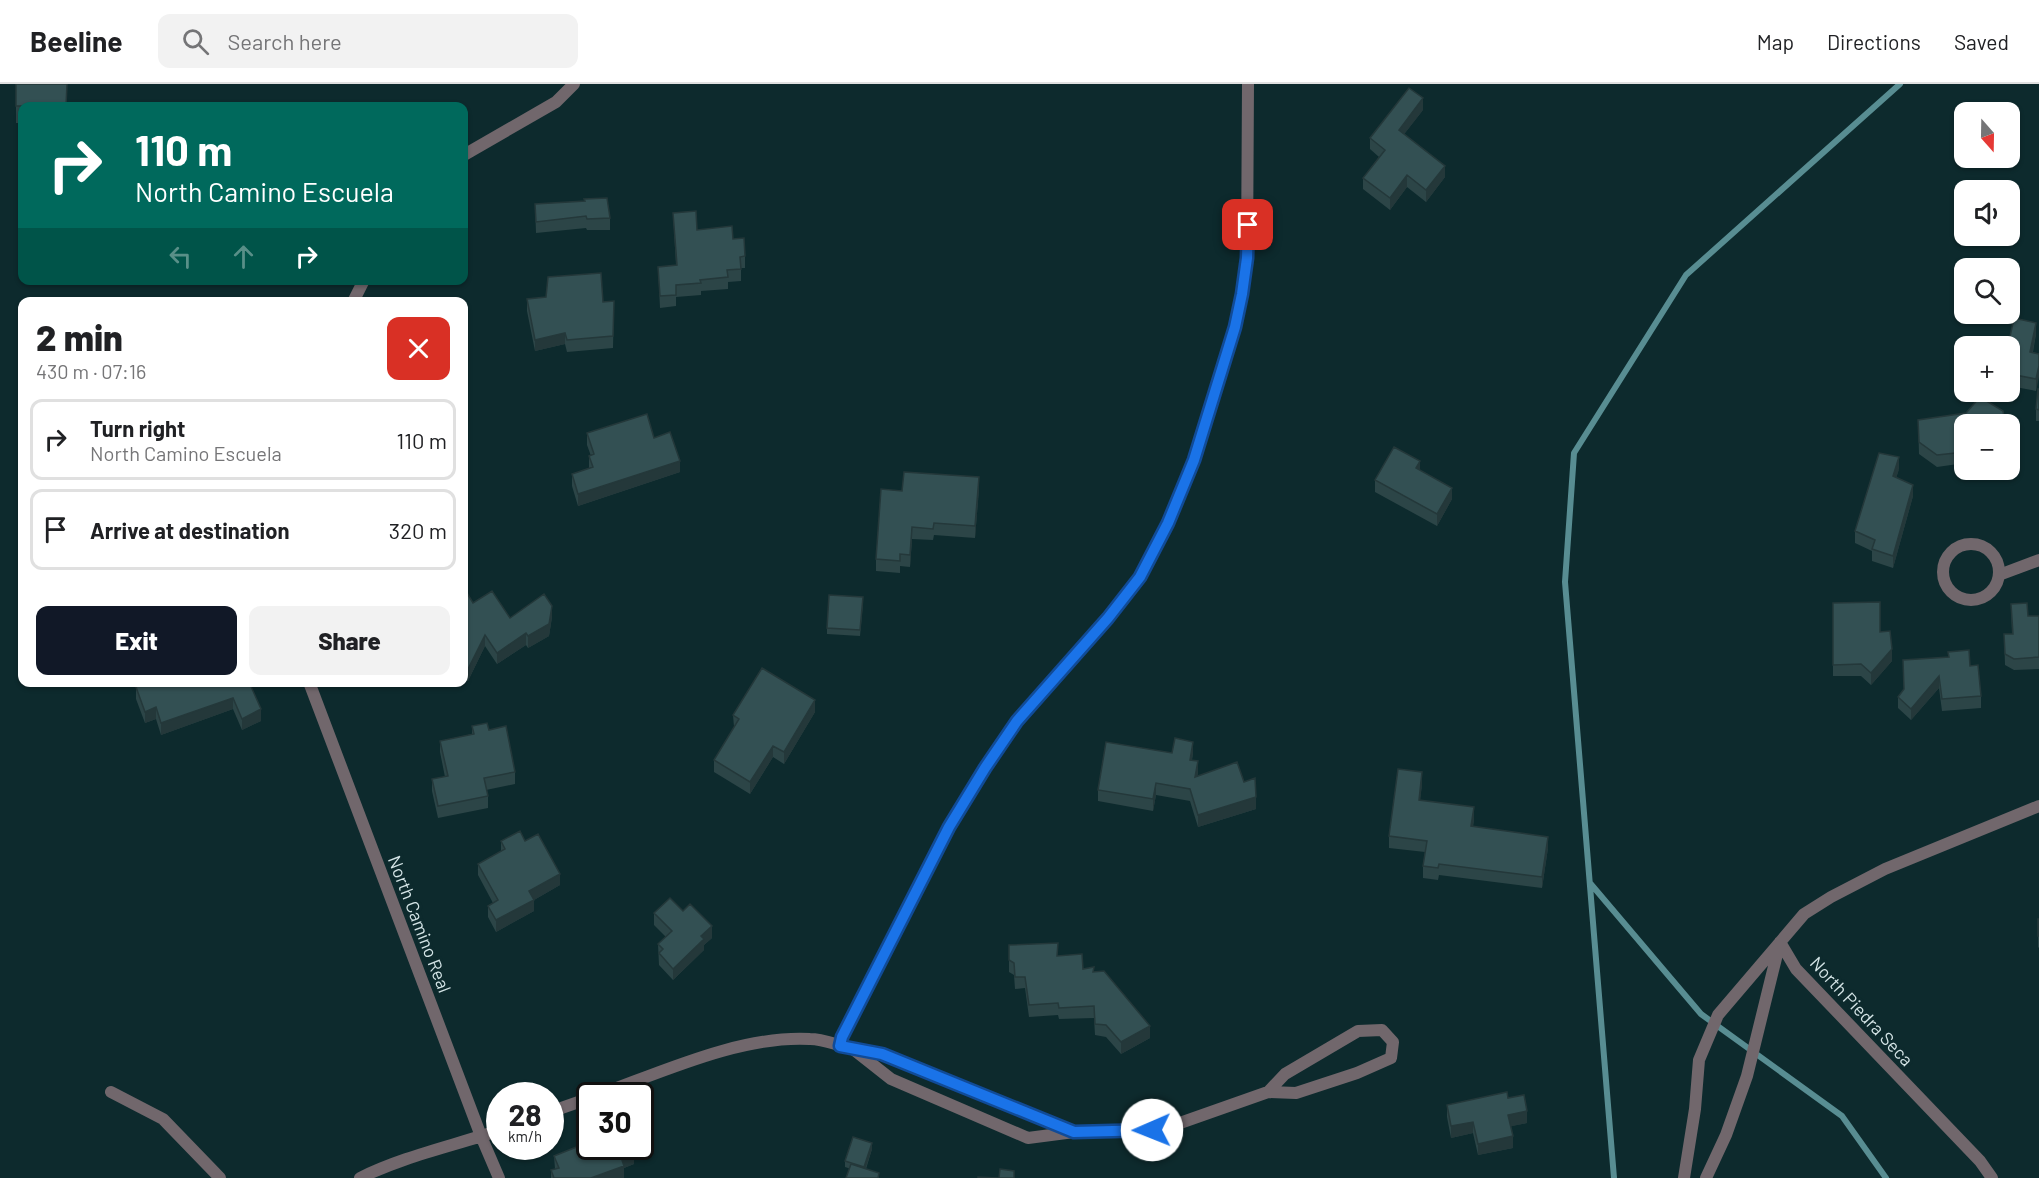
<!DOCTYPE html>
<meta charset="utf-8">
<style>
:root{--surface:#fff;--page:#f2f2f2;--text:#202124;--muted:#757577;--line:#e0e0e0;--accent:#111827}
body{margin:0;font-family:Barlow,sans-serif;background:var(--page);color:var(--text);height:100vh;display:flex;flex-direction:column;font-size:22px;white-space:nowrap}
*{box-sizing:border-box;margin:0}
p{font-size:20px;color:var(--muted)}
.icon{flex:none;width:33px;height:33px;fill:none;stroke:currentColor;stroke-width:2;stroke-linecap:round;stroke-linejoin:round}
.map{position:relative;flex:1;overflow:hidden}
.side{position:absolute;left:18px;top:213px;width:450px;height:390px;display:flex;flex-direction:column;background:var(--surface);border-radius:12px;box-shadow:0 2px 4px #0004}
.side>*{flex:none}
.top-card{position:absolute;left:18px;top:18px;width:450px;height:183px;border-radius:12px;box-shadow:0 2px 4px #0004;background:#00695c;color:#fff;overflow:hidden}
.needle{width:39px;rotate:160deg}
.tools{position:absolute;left:1954px;top:18px;display:grid;gap:12px}
.tools a{display:grid;place-items:center;width:66px;height:66px;border-radius:12px;background:var(--surface);box-shadow:0 2px 4px #0004;font-size:30px}
.speed{position:absolute;left:486px;top:998px;display:flex;gap:12px;font-size:30px;font-weight:700;text-align:center}
.speed>*{display:grid;place-content:center;width:78px;height:78px;border-radius:50%;background:var(--surface);box-shadow:0 2px 4px #0004;line-height:1}
.speed small{font-size:15px;font-weight:400}
.speed .limit{border:3px solid #111;border-radius:9px;background:#fff;color:#111}
.pin{position:absolute;display:grid;place-items:center;width:51px;height:51px;color:#fff;margin:-26px;border-radius:12px;box-shadow:0 3px 9px #0006}
.me{position:absolute;width:66px;margin:-33px;rotate:269deg;stroke-linejoin:round;filter:drop-shadow(0 0 4px #0008)}
.turn{display:flex;align-items:center;gap:21px;height:126px;padding:0 18px;font-size:27px}
.turn .icon{width:78px;height:78px;stroke-width:2.5}
.turn b{display:block;font-size:42px;line-height:51px}
.lanes{display:flex;align-items:center;height:57px;padding:0 18px;background:#0003;justify-content:center;gap:30px;direction:ltr}
.lanes .off{opacity:.35}
.round{display:grid;place-items:center;flex:none;width:63px;height:63px;border-radius:12px;background:var(--page)}
.overview{display:flex;align-items:center;justify-content:space-between;height:102px;padding:0 18px}
h1{font-size:36px;font-weight:800;line-height:45px}
.cta{display:flex;gap:12px;margin-top:auto;padding:12px 18px}
.cta a{flex:1;height:69px;border-radius:12px;background:var(--accent);color:#fff;font-size:24px;font-weight:800;line-height:69px;text-align:center}
.cta a+a{background:var(--page);color:var(--text)}
ul{padding:0;list-style:none}
li{display:flex;align-items:center;gap:18px;height:81px;margin:0 12px 9px;padding:0 6px;border:3px solid var(--line);border-radius:12px}
li div{flex:1}
li b{display:block;font-size:22px}
li em{font-style:normal}
header{display:flex;align-items:center;gap:36px;box-sizing:border-box;height:84px;padding:0 30px;background:var(--surface);border-bottom:2px solid var(--line)}
header strong{font-size:28px}
nav{display:flex;gap:33px;margin-inline-start:auto;font-size:21px}
.search{width:420px;height:54px;background:var(--page);display:flex;align-items:center;gap:15px;box-sizing:border-box;padding:0 21px;border-radius:12px;color:var(--muted);font-size:22px}
.map>svg:first-child{display:block}
.lines{fill:none;stroke-linecap:round;stroke-linejoin:round}
.stream{stroke:#588d92;stroke-width:6}
.street{stroke:#71676c;stroke-width:12}
.wall{fill:#2c4547}
.shaded-wall{fill:#24383a}
.building{fill:#335053;stroke:#24383a;stroke-width:1.5}
.route-casing{stroke:#114b97;stroke-width:15}
.route{stroke:#1a73e8;stroke-width:10}
.labels{text-anchor:middle;dominant-baseline:central;stroke-width:6;stroke-linejoin:round;paint-order:stroke}
.street-label{font-size:18px;fill:#d5e5e7;stroke:#0d2a2d}
</style>
<header>
<strong>Beeline</strong>
<div class="search"><svg class="icon" aria-label="search" viewBox="0 0 24 24"><circle cx="10" cy="10" r="6"/><path d="M15 15l6 6"/></svg>Search here</div>
<nav><a>Map</a><a>Directions</a><a>Saved</a></nav>
</header>
<div class="map">
<svg width="2039" height="1094" viewBox="0 0 2039 1094">
<rect width="100%" height="100%" fill="#0d2a2d"/>
<g class="lines">
<path class="stream" d="M 1590,799 L 1701,930 L 1842,1032 L 1886,1094
M 1614,1094 L 1565,498 L 1574,369 L 1686,191 L 1900,0"/>
<path class="street" d="M 464,71 L 556,18 L 574,0
M 353,218 L 364,196
M1943 488a28 28 0 1 1 56 0a28 28 0 1 1-56 0Z
M 1999,491 L 2039,476
M 309,598 L 481,1052 L 499,1094
M 1780,858 L 1796,885 L 1980,1077 L 1992,1094
M 840,962 L 842,953 L 949,743 L 985,684 L 1017,637 L 1108,534 L 1140,493 L 1168,439 L 1194,376 L 1235,244 L 1242,210 L 1247,174 L 1248,0
M 111,1008 L 163,1035 L 220,1094
M 598,1011 C 662,988 741,951 810,955 C 822,955 834,960 846,963
M 550,1028 L 590,1014
M 1074,1048 L 882,970 L 853,965 L 891,995 L 1028,1054 L 1074,1048 L 1163,1045 L 1268,1008 L 1296,1009 L 1357,989 L 1391,974 L 1393,958 L 1382,946 L 1358,947 L 1285,990 L 1268,1008
M 360,1094 C 404,1072 453,1062 500,1046
M 1684,1094 L 1695,1025 L 1699,976 L 1718,931 L 1804,830 L 1831,813 L 1885,785 L 2039,722
M 1706,1094 L 1726,1051 L 1747,992 L 1779,862"/>
</g>
<path class="wall" d="M 16,0 L 67,22 L 22,22 L 22,39 L 16,39 Z
M 1423,26 L 1404,50 L 1445,93 L 1426,118 L 1407,103 L 1390,126 L 1363,105 L 1363,94 L 1379,73 L 1370,65 L 1370,54 Z
M 535,120 L 610,134 L 610,146 L 587,146 L 586,144 L 536,149 Z
M 673,129 L 697,146 L 733,155 L 745,172 L 745,184 L 741,184 L 741,197 L 728,198 L 728,205 L 701,207 L 701,211 L 676,213 L 676,222 L 660,224 L 658,183 L 676,181 Z
M 527,215 L 603,218 L 614,217 L 613,264 L 567,268 L 565,260 L 535,267 L 527,227 Z
M 2036,250 L 2033,268 L 2039,270 L 2036,307 L 2010,302 L 2010,262 Z
M 2039,305 L 2039,337 L 2036,337 L 2036,325 Z
M 1918,336 L 1965,340 L 1965,379 L 1937,383 L 1919,370 Z
M 587,349 L 654,354 L 680,388 L 578,422 L 572,402 L 572,390 L 589,384 L 589,372 L 591,372 L 587,361 Z
M 1899,385 L 1896,394 L 1913,412 L 1893,484 L 1872,477 L 1872,467 L 1855,459 L 1855,447 Z
M 1420,386 L 1452,415 L 1437,442 L 1375,408 L 1375,396 Z
M 979,405 L 975,454 L 934,451 L 933,456 L 912,455 L 910,483 L 900,482 L 900,489 L 876,487 L 876,475 L 902,407 Z
M 464,504 L 473,519 L 510,534 L 552,533 L 549,552 L 528,564 L 526,561 L 497,580 L 485,562 L 468,597 L 464,595 Z
M 863,519 L 860,552 L 827,550 L 827,544 Z
M 1833,519 L 1880,548 L 1892,577 L 1871,601 L 1861,592 L 1833,592 Z
M 2011,520 L 2028,532 L 2039,532 L 2039,585 L 2014,586 L 2005,581 L 2004,550 L 2012,550 Z
M 1903,576 L 1970,582 L 1981,612 L 1981,624 L 1942,627 L 1939,604 L 1911,636 L 1898,624 L 1898,613 L 1904,606 Z
M 249,598 L 261,637 L 242,646 L 233,625 L 161,651 L 156,635 L 145,639 L 136,615 L 136,603 Z
M 815,628 L 784,680 L 773,673 L 750,710 L 714,688 L 714,676 L 734,643 L 733,631 Z
M 472,642 L 489,646 L 515,688 L 515,700 L 486,706 L 488,712 L 488,724 L 438,734 L 432,707 L 432,695 L 445,693 L 440,668 L 440,657 L 472,650 Z
M 1172,669 L 1193,669 L 1192,676 L 1198,689 L 1197,692 L 1244,698 L 1256,725 L 1198,743 L 1190,717 L 1156,711 L 1153,727 L 1098,717 L 1098,706 Z
M 1422,700 L 1420,716 L 1474,735 L 1473,743 L 1548,764 L 1542,804 L 1439,791 L 1438,796 L 1423,794 L 1423,782 L 1425,768 L 1389,764 L 1389,752 Z
M 501,757 L 525,757 L 560,801 L 534,816 L 534,827 L 496,848 L 488,833 L 488,822 L 493,819 L 478,791 L 478,780 L 501,767 Z
M 654,829 L 712,854 L 704,861 L 704,866 L 673,896 L 659,881 L 658,860 L 666,853 L 654,841 Z
M 2038,835 L 2039,835 L 2039,864 L 2038,863 Z
M 1009,861 L 1058,872 L 1083,885 L 1094,888 L 1150,954 L 1121,970 L 1106,953 L 1095,951 L 1094,934 L 1059,935 L 1058,931 L 1029,933 L 1025,904 L 1015,905 L 1014,891 L 1009,888 Z
M 1447,1021 L 1527,1039 L 1511,1042 L 1513,1064 L 1478,1071 L 1473,1049 L 1451,1054 L 1447,1033 Z
M 581,1054 L 634,1080 L 624,1084 L 624,1094 L 551,1094 L 551,1086 L 555,1085 L 554,1072 L 581,1061 Z
M 872,1065 L 866,1085 L 879,1094 L 845,1083 L 845,1077 Z"/>
<path class="shaded-wall" d="M 1423,14 L 1423,26 L 1399,57 L 1399,46 Z
M 1445,82 L 1445,93 L 1426,118 L 1426,106 Z
M 1407,91 L 1407,103 L 1390,126 L 1390,114 Z
M 2036,239 L 2036,250 L 2030,280 L 2030,268 Z
M 565,249 L 565,260 L 535,267 L 535,256 Z
M 2039,282 L 2039,293 L 2036,307 L 2036,295 Z
M 1899,373 L 1899,385 L 1893,404 L 1893,392 Z
M 680,377 L 680,388 L 578,422 L 578,410 Z
M 1420,377 L 1420,389 L 1416,384 Z
M 979,393 L 979,405 L 975,454 L 975,442 Z
M 1913,401 L 1913,412 L 1893,484 L 1893,472 Z
M 1452,404 L 1452,415 L 1437,442 L 1437,430 Z
M 912,443 L 912,455 L 910,483 L 910,471 Z
M 552,522 L 552,533 L 549,552 L 528,564 L 528,552 Z
M 526,549 L 526,561 L 497,580 L 497,569 Z
M 485,551 L 485,562 L 468,597 L 468,585 Z
M 1892,565 L 1892,577 L 1871,601 L 1871,589 Z
M 1939,592 L 1939,604 L 1911,636 L 1911,625 Z
M 233,614 L 233,625 L 161,651 L 161,639 Z
M 815,616 L 815,628 L 784,680 L 784,668 Z
M 156,623 L 156,635 L 145,639 L 145,628 Z
M 261,625 L 261,637 L 242,646 L 242,635 Z
M 1193,658 L 1193,669 L 1190,687 L 1190,676 Z
M 773,662 L 773,673 L 750,710 L 750,698 Z
M 1198,677 L 1198,689 L 1195,705 L 1195,693 Z
M 1422,688 L 1422,700 L 1419,727 L 1419,716 Z
M 1156,699 L 1156,711 L 1153,727 L 1153,715 Z
M 1256,713 L 1256,725 L 1198,743 L 1198,731 Z
M 1474,723 L 1474,735 L 1471,754 L 1471,742 Z
M 1548,753 L 1548,764 L 1542,804 L 1542,793 Z
M 560,790 L 560,801 L 534,816 L 534,827 L 496,848 L 496,836 L 529,807 Z
M 712,842 L 712,854 L 704,861 L 704,866 L 673,896 L 673,885 L 701,852 Z
M 1150,942 L 1150,954 L 1121,970 L 1121,958 Z
M 1527,1027 L 1527,1039 L 1508,1043 L 1508,1031 Z
M 1473,1038 L 1473,1049 L 1451,1054 L 1451,1042 Z
M 640,1046 L 642,1046 L 642,1057 L 640,1058 Z
M 1513,1052 L 1513,1064 L 1478,1071 L 1478,1060 Z
M 872,1059 L 872,1065 L 864,1089 L 864,1083 Z
M 634,1069 L 634,1080 L 624,1084 L 624,1094 L 591,1094 L 621,1073 Z"/>
<path class="building" d="M 16,0 L 67,0 L 66,22 L 16,22 Z
M 1409,4 L 1423,14 L 1399,46 L 1445,82 L 1426,106 L 1407,91 L 1390,114 L 1363,94 L 1385,66 L 1370,54 Z
M 607,114 L 610,134 L 587,135 L 586,132 L 536,138 L 535,120 L 585,117 L 584,115 Z
M 696,127 L 697,146 L 732,142 L 733,155 L 744,154 L 745,172 L 740,173 L 741,185 L 727,186 L 728,193 L 700,196 L 701,199 L 676,201 L 676,211 L 660,212 L 658,183 L 677,181 L 673,129 Z
M 601,189 L 603,218 L 614,217 L 613,252 L 567,256 L 565,249 L 535,256 L 527,215 L 546,213 L 548,193 Z
M 2014,234 L 2036,239 L 2030,268 L 2039,270 L 2039,282 L 2036,295 L 2010,290 L 2010,262 L 2008,262 Z
M 2038,305 L 2039,305 L 2039,326 L 2036,325 Z
M 1980,313 L 2003,327 L 2005,340 L 1965,340 L 1965,368 L 1937,371 L 1919,358 L 1918,336 L 1966,329 Z
M 647,330 L 654,354 L 670,348 L 680,377 L 578,410 L 572,390 L 593,383 L 589,372 L 594,370 L 587,349 Z
M 1394,363 L 1420,377 L 1416,384 L 1452,404 L 1437,430 L 1375,396 Z
M 1879,369 L 1899,373 L 1893,392 L 1913,401 L 1893,472 L 1872,465 L 1875,456 L 1855,447 Z
M 904,388 L 979,393 L 975,442 L 934,439 L 933,445 L 912,443 L 910,471 L 900,470 L 900,477 L 876,475 L 881,405 L 902,407 Z
M 464,504 L 473,519 L 492,507 L 510,534 L 544,510 L 552,522 L 549,540 L 528,552 L 526,549 L 497,569 L 485,551 L 468,585 L 464,583 L 464,561 L 465,558 L 464,555 Z
M 829,511 L 863,513 L 860,546 L 827,544 Z
M 1880,518 L 1880,548 L 1890,547 L 1892,565 L 1871,589 L 1861,580 L 1833,581 L 1833,519 Z
M 2027,519 L 2028,532 L 2039,532 L 2039,573 L 2014,575 L 2005,570 L 2004,550 L 2013,550 L 2011,520 Z
M 1969,566 L 1970,582 L 1978,581 L 1981,612 L 1942,615 L 1939,592 L 1911,625 L 1898,613 L 1904,605 L 1903,576 L 1949,573 L 1948,568 Z
M 762,584 L 815,616 L 784,668 L 773,662 L 750,698 L 714,676 L 739,635 L 733,631 Z
M 146,598 L 249,598 L 261,625 L 242,635 L 233,614 L 161,639 L 156,623 L 145,628 L 136,603 Z
M 487,639 L 489,646 L 506,642 L 515,688 L 484,694 L 488,712 L 438,722 L 432,695 L 448,692 L 440,657 L 474,650 L 472,642 Z
M 1175,654 L 1193,658 L 1190,676 L 1198,677 L 1195,693 L 1237,678 L 1244,698 L 1255,694 L 1256,713 L 1198,731 L 1190,705 L 1156,699 L 1153,715 L 1098,706 L 1106,658 L 1172,669 Z
M 1398,685 L 1422,688 L 1419,716 L 1474,723 L 1471,742 L 1548,753 L 1542,793 L 1439,780 L 1438,784 L 1423,782 L 1427,757 L 1389,752 Z
M 520,747 L 525,757 L 538,750 L 560,790 L 529,807 L 534,816 L 496,836 L 488,822 L 498,816 L 478,780 L 505,765 L 501,757 Z
M 670,814 L 683,827 L 690,820 L 712,842 L 701,852 L 704,855 L 673,885 L 659,869 L 663,865 L 658,860 L 672,847 L 654,829 Z
M 2038,835 L 2039,835 L 2039,852 L 2038,852 Z
M 1058,859 L 1057,872 L 1082,870 L 1083,885 L 1094,883 L 1093,888 L 1104,887 L 1150,942 L 1121,958 L 1106,941 L 1095,940 L 1094,922 L 1059,924 L 1058,919 L 1029,921 L 1025,893 L 1015,893 L 1014,879 L 1009,876 L 1009,861 Z
M 1507,1008 L 1508,1014 L 1524,1011 L 1527,1027 L 1508,1031 L 1513,1052 L 1478,1060 L 1473,1038 L 1451,1042 L 1447,1021 Z
M 590,1051 L 590,1062 L 631,1062 L 634,1069 L 621,1073 L 624,1082 L 591,1094 L 554,1094 L 551,1086 L 559,1084 L 554,1072 L 584,1060 L 581,1054 Z
M 853,1053 L 872,1059 L 864,1083 L 845,1077 Z
M 851,1080 L 879,1089 L 878,1094 L 846,1094 Z
M 1000,1085 L 1014,1087 L 1014,1094 L 978,1094 L 978,1093 L 999,1094 Z"/>
<g class="lines">
<defs>
<path id="route" d="M 1152,1046 L 1074,1048 L 882,970 L 840,962 L 842,953 L 949,743 L 985,684 L 1017,637 L 1108,534 L 1140,493 L 1168,439 L 1194,376 L 1235,243 L 1242,210 L 1247,174 L 1248,141"/>
</defs>
<use href="#route" class="route-casing"/>
<use href="#route" class="route"/>
</g>
<g class="labels">
<g class="street-label">
<text transform="translate(420 840) rotate(69)">North Camino Real</text>
<text transform="translate(1862 927) rotate(47)">North Piedra Seca</text>
</g>
</g>
</svg>
<div class="tools">
<a><svg class="needle" viewBox="-14 -14 28 28"><path d="M0-13l5 13h-10z" fill="#e53935"/><path d="M0 13l5-13h-10z" fill="#757577"/></svg></a>
<a><svg class="icon" aria-label="sound" viewBox="0 0 24 24"><path d="M4 9h4l5-4v14l-5-4H4zM17 9q2 3 0 6"/></svg></a>
<a><svg class="icon" aria-label="search" viewBox="0 0 24 24"><circle cx="10" cy="10" r="6"/><path d="M15 15l6 6"/></svg></a>
<a>+</a>
<a>−</a>
</div>
<div class="speed"><div>28<small>km/h</small></div><div class="limit">30</div></div>
<div class="pin" style="left:1248px;top:141px;background:#d93025"><svg class="icon" aria-label="arrive" viewBox="0 0 24 24"><path d="M6 21V4h12l-3 4 3 4H6"/></svg></div>
<svg class="me" style="left:1152px;top:1046px" viewBox="-20 -20 40 40"><circle r="19" fill="#fff"/><path d="M0-13L10 11 0 6-10 11z" fill="#1a73e8"/></svg>
<div class="top-card">
<div class="turn"><svg class="icon" aria-label="right" viewBox="0 0 24 24"><path d="M7 20v-9h11M14 6l5 5-5 5"/></svg><div><b>110 m</b>North Camino Escuela</div></div>
<div class="lanes"><svg class="icon off" aria-label="left" viewBox="0 0 24 24"><path d="M17 20v-9H6M10 6l-5 5 5 5"/></svg><svg class="icon off" aria-label="ahead" viewBox="0 0 24 24"><path d="M12 20V5M6 11l6-6 6 6"/></svg><svg class="icon" aria-label="right" viewBox="0 0 24 24"><path d="M7 20v-9h11M14 6l5 5-5 5"/></svg></div>
</div>
<section class="side">
<div class="overview"><div><h1>2 min</h1><p>430 m · 07:16</p></div><a class="round" style="background:#d93025;color:#fff"><svg class="icon" aria-label="close" viewBox="0 0 24 24"><path d="M6 6l12 12M18 6L6 18"/></svg></a></div>
<ul>
<li><svg class="icon" aria-label="right" viewBox="0 0 24 24"><path d="M7 20v-9h11M14 6l5 5-5 5"/></svg><div><b>Turn right</b><p>North Camino Escuela</p></div><em>110 m</em></li>
<li><svg class="icon" aria-label="arrive" viewBox="0 0 24 24"><path d="M6 21V4h12l-3 4 3 4H6"/></svg><div><b>Arrive at destination</b></div><em>320 m</em></li>
</ul>
<div class="cta"><a>Exit</a><a>Share</a></div>
</section>
</div>
